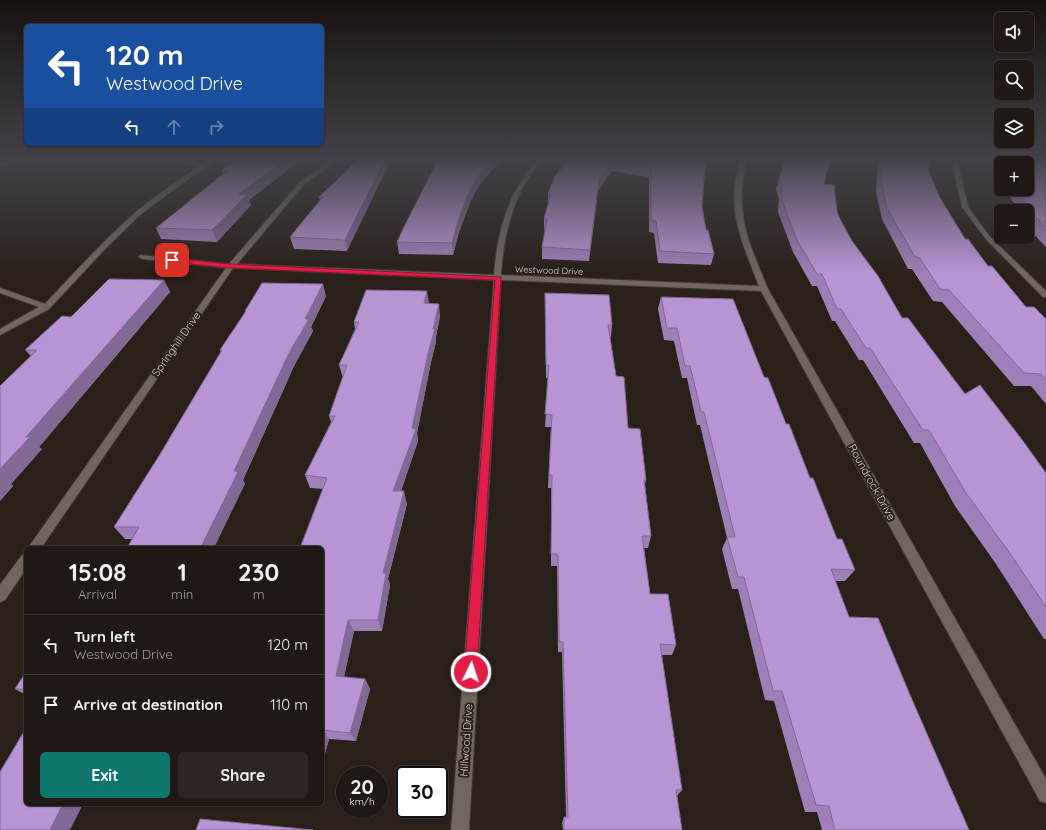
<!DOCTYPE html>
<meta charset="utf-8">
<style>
:root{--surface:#1f1814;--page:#2c2522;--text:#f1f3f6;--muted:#a1a0a0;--line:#3c3734;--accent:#0f766e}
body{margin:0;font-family:Quicksand,sans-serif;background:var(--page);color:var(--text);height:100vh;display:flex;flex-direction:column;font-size:15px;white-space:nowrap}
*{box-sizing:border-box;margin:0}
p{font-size:13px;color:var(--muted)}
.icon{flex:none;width:22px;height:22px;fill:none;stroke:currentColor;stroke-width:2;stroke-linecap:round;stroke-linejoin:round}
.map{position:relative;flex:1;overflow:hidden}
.drawer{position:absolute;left:24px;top:546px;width:300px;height:260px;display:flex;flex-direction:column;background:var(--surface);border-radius:6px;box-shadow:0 1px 3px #0004,0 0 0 1px var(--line)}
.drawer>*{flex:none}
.guide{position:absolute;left:24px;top:24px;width:300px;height:122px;border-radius:6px;box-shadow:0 1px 3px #0004,0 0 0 1px var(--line);background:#1a4fa0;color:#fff;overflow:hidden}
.buttons{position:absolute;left:994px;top:12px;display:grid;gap:8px}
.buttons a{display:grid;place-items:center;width:40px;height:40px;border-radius:6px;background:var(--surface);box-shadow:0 1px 3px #0004,0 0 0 1px var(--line);font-size:20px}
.speed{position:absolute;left:336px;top:766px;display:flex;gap:8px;font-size:20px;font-weight:700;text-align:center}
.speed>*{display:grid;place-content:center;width:52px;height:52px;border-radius:50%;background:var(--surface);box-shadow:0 1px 3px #0004,0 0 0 1px var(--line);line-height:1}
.speed small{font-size:10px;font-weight:400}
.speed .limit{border:2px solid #111;border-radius:6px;background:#fff;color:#111}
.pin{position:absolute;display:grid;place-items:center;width:34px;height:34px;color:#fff;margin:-17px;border-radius:8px;box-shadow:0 2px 6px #0006}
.me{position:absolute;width:44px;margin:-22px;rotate:4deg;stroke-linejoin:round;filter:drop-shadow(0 0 3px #0008)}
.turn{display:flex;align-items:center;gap:14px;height:84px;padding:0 16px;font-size:18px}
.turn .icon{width:52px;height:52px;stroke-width:2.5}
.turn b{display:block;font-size:28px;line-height:34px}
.lanes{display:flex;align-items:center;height:38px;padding:0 16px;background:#0003;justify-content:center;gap:20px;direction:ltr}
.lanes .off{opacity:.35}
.eta{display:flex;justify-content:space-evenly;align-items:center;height:68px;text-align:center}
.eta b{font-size:24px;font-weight:700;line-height:28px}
.action{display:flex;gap:8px;margin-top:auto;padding:8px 16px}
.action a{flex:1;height:46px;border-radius:6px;background:var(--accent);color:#fff;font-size:16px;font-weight:700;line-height:46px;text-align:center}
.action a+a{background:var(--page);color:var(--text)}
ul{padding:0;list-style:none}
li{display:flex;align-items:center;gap:12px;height:60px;padding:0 16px;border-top:1px solid var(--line)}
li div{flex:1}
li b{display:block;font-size:15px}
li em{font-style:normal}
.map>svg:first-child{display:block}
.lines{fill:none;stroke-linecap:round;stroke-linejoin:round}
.minor-casing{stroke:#413b36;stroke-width:2}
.minor{fill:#70665f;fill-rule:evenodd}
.wall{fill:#9f7fb7}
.shaded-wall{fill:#826895}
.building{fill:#b994d5;stroke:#826895}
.route{fill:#e11d48;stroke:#92132f}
.labels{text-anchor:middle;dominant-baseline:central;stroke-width:4;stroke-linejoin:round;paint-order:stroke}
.far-street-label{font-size:9px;fill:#dbd5d1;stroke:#29201a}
.street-label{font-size:11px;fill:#dbd5d1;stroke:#29201a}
</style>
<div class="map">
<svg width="1046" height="830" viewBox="0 0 1046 830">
<rect width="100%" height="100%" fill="#29201a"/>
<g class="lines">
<defs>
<path id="minor" d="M 13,158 L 20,158 L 0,166 L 0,162 Z
M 164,158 L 173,158 L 203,164 L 213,158 L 219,158 L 169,193 L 141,214 L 105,249 L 49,309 L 0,335 L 0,329 L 39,307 L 0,293 L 0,288 L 45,304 C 75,272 104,240 137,211 C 157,195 178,180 199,167 Z
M 335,158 L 341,158 L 304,184 L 237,264 L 494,275 C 497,232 509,189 539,158 L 545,158 C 540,165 532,172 527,180 C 510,208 503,243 501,275 L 759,286 C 742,242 724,207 741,158 L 747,158 C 734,214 747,238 768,289 L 1046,779 L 1046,803 L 1040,801 L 761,291 L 501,280 L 469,830 L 451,830 L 494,280 L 233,268 L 41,548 L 28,548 L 226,268 L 143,259 L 139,257 L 140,255 L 229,264 L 300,182 Z
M 951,158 L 957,158 L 968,207 L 990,237 L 1046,291 L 1046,297 L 1043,297 L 986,239 L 962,207 Z
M 26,553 L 26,569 L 5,600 L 0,602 L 0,585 L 22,555 Z"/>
</defs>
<use href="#minor" class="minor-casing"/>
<use href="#minor" class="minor"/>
</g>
<path class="wall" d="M 360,158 L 347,251 L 294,249 L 290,237 L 320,200 L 319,197 Z
M 570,158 L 711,158 L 705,169 L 702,206 L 706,230 L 714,254 L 711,265 L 658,263 L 654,233 L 649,232 L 649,177 L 611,171 L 598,191 L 589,261 L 542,259 L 542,247 L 545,230 L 544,230 L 544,218 L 548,204 L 548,193 Z
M 786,158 L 824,184 L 839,217 L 852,241 L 902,318 L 965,394 L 1046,473 L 1046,639 L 1044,639 L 996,564 L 955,506 L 920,443 L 914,443 L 863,360 L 859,360 L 835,321 L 832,321 L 817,286 L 812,286 L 793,252 L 778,212 L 779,199 L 776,189 Z
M 878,158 L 928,158 L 929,172 L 939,196 L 965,239 L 988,266 L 1026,307 L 1046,319 L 1046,404 L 1031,386 L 1014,386 L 942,302 L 933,301 L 912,269 L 908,269 L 882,219 L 876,192 Z
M 996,158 L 1046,158 L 1046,247 L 1027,227 L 1027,211 L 1016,211 L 1014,203 L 1007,193 L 1006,189 L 1027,189 L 1027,163 L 1001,163 L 1001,174 Z
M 498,163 L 480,184 L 471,200 L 459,232 L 453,255 L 399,254 L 397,242 Z
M 289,169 L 249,200 L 251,205 L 217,242 L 161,239 L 156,228 L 223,174 L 221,170 Z
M 164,280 L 170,292 L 39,447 L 42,449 L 11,484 L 13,486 L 0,501 L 31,356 L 25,350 L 71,317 Z
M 545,293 L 612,325 L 611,337 L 610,337 L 616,376 L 628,428 L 646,480 L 645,484 L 651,536 L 648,548 L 644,548 L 650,594 L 676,645 L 672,655 L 661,655 L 682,790 L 677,796 L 682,830 L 563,830 L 562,823 L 564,817 L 566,817 L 562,652 L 558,652 L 557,566 L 551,566 L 551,488 L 548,488 L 551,427 L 545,427 L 548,378 L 546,378 Z
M 326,296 L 311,327 L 313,331 L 294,366 L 243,480 L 245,484 L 132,539 L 125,539 L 114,527 L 159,456 L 221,352 L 220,350 L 245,313 L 245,311 Z
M 661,297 L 764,377 L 786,424 L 837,539 L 855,570 L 845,581 L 835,581 L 849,617 L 910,695 L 969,830 L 822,830 L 817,812 L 805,812 L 774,701 L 765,700 L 738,589 L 732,589 L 722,549 L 727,538 L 700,425 L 697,425 L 687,378 L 682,378 L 674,341 L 664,340 L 658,309 Z
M 429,303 L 440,316 L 436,337 L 436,342 L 431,362 L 417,433 L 418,441 L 401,491 L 407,504 L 388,579 L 390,585 L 382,631 L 354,631 L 344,677 L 365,679 L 370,689 L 356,741 L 329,739 L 322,764 L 322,548 L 323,489 L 310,488 L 305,475 L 331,422 L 329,416 L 343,378 L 339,365 L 355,329 L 354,322 Z
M 26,672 L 26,695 L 15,689 Z"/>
<path class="shaded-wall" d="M 288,158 L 305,158 L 289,169 L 249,200 L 251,205 L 217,242 L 212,230 L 239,194 Z
M 386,158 L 392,158 L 347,251 L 345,240 Z
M 494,158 L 504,158 L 498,163 L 480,184 L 471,200 L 459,232 L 453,255 L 452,243 L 458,221 L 470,189 L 480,174 Z
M 708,158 L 711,158 L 705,169 L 707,159 Z
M 612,161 L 611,171 L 598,191 L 589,261 L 599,180 Z
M 164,280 L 170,292 L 39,447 L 42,449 L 11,484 L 13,486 L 0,501 L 0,469 L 26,437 Z
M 323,284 L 326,296 L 311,327 L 313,331 L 294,366 L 243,480 L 245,484 L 214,548 L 202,548 L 201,547 L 234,471 L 305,319 Z
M 427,291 L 429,303 L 425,316 L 424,303 Z
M 439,304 L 440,316 L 436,337 L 436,342 L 431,362 L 417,433 L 418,441 L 397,503 L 393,491 L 412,428 Z
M 404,491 L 407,504 L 388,579 L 390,585 L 382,631 L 378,620 L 383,573 Z
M 348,620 L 354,631 L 342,686 L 336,676 Z
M 365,679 L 370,689 L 356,741 L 350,733 Z
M 322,730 L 329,739 L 322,764 Z
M 63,804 L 83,804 L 70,830 L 50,830 Z"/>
<path class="building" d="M 240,158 L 288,158 L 239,194 L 247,195 L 212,230 L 156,228 L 227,171 L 221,170 Z
M 360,158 L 386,158 L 345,240 L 290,237 L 323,197 L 319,197 Z
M 439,158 L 494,158 L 480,174 L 470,189 L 458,221 L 452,243 L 397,242 L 404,227 Z
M 570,158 L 708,158 L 705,166 L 702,206 L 706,230 L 708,230 L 714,254 L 660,251 L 656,221 L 651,221 L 651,167 L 612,161 L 599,180 L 590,250 L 542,247 L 547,219 L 544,218 L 551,194 L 548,193 L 555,176 Z
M 786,158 L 830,158 L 824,184 L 834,185 L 837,211 L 839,217 L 852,241 L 878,276 L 902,318 L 908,318 L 965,394 L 980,385 L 1023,441 L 1046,473 L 1046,607 L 1009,552 L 966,493 L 929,430 L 923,430 L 870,348 L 866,348 L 841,309 L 837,309 L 822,274 L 817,274 L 797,240 L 782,201 L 782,188 L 779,178 Z
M 882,158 L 928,158 L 929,172 L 939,196 L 965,239 L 968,239 L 988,266 L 992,266 L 1026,307 L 1034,307 L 1046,319 L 1046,379 L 1041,374 L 1024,373 L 949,290 L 940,289 L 919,257 L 915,257 L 887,208 L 881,181 Z
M 1005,158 L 1046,158 L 1046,227 L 1026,207 L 1021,193 L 1018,189 L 1027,189 L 1027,163 L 1007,163 Z
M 109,279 L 164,280 L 26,437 L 30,437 L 0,469 L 0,386 L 37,350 L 25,350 L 62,316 L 71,317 Z
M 262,283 L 323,284 L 305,319 L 309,319 L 289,353 L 234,471 L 238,472 L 201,547 L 204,547 L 203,548 L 127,548 L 139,527 L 114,527 L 159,456 L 222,350 L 220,350 L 246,311 L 245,311 Z
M 366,290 L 427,291 L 424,303 L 439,304 L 433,329 L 435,329 L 429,349 L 412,428 L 416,429 L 393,491 L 404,491 L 383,573 L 386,573 L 378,620 L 348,620 L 336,676 L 365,679 L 350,733 L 322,730 L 322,732 L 322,548 L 300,548 L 327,478 L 305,475 L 335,416 L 329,416 L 347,365 L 339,365 L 359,322 L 354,322 Z
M 545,293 L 609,295 L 612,325 L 608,325 L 616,376 L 624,377 L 628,428 L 640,429 L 646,480 L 644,480 L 651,536 L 642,536 L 650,594 L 668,594 L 676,645 L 660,644 L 682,790 L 676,790 L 682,830 L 564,830 L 564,817 L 568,817 L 563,642 L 559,641 L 558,554 L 551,554 L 552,475 L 549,475 L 552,415 L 545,414 L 549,365 L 546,365 Z
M 661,297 L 733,299 L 764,377 L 768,378 L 786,424 L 789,424 L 810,478 L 813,478 L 837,539 L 842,539 L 855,570 L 831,569 L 849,617 L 878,618 L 910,695 L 969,830 L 835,830 L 829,806 L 816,805 L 782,691 L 773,691 L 744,577 L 738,577 L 727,537 L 735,537 L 704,412 L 701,412 L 690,366 L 685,366 L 677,328 L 667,328 Z
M 26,672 L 26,689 L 15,689 Z
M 26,728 L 26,804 L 63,804 L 50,830 L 0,830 L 0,772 Z
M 200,819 L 313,830 L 196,830 Z"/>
<linearGradient id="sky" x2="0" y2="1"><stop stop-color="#17120e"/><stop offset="0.58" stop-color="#434249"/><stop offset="1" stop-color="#434249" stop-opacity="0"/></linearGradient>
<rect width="1046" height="274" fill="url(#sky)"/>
<path class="route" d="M 172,258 L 230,264 L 501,277 L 477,672 L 475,677 L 471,679 L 466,677 L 464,672 L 495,280 L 230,268 L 170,262 L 170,259 Z"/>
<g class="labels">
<g class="far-street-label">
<text transform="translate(549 270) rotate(2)">Westwood Drive</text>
</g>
<g class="street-label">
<text transform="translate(176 344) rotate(-55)">Springhill Drive</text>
<text transform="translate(872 482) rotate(61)">Roundrock Drive</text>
<text transform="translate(466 740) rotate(-86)">Hillwood Drive</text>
</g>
</g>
</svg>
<div class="buttons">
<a><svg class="icon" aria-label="sound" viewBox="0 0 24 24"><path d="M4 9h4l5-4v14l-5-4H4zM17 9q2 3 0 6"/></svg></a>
<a><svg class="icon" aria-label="search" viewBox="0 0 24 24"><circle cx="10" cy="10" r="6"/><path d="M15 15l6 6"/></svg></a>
<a><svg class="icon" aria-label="layers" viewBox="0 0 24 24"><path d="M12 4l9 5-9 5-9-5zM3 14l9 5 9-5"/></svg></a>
<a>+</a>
<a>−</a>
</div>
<div class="speed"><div>20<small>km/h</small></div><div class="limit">30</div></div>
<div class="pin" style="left:172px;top:260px;background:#d93025"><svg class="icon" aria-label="arrive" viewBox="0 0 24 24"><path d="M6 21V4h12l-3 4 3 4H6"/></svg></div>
<svg class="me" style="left:471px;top:672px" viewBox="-20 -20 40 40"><circle r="17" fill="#e11d48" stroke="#fff" stroke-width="3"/><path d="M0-11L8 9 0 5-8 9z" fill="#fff"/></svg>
<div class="guide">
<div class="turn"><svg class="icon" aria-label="left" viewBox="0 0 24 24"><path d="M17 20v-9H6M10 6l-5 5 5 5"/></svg><div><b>120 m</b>Westwood Drive</div></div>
<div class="lanes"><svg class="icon" aria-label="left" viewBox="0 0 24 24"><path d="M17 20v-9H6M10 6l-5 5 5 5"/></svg><svg class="icon off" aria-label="ahead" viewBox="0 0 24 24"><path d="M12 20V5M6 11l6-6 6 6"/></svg><svg class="icon off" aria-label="right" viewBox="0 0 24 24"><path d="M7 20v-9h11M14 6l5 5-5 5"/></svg></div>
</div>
<section class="drawer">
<div class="eta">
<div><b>15:08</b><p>Arrival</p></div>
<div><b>1</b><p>min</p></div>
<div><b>230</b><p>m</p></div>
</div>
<ul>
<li><svg class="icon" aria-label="left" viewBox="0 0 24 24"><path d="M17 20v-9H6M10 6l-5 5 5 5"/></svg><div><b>Turn left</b><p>Westwood Drive</p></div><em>120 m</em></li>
<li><svg class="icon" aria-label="arrive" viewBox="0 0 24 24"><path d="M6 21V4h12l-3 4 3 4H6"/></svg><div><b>Arrive at destination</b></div><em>110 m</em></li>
</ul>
<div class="action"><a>Exit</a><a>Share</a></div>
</section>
</div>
